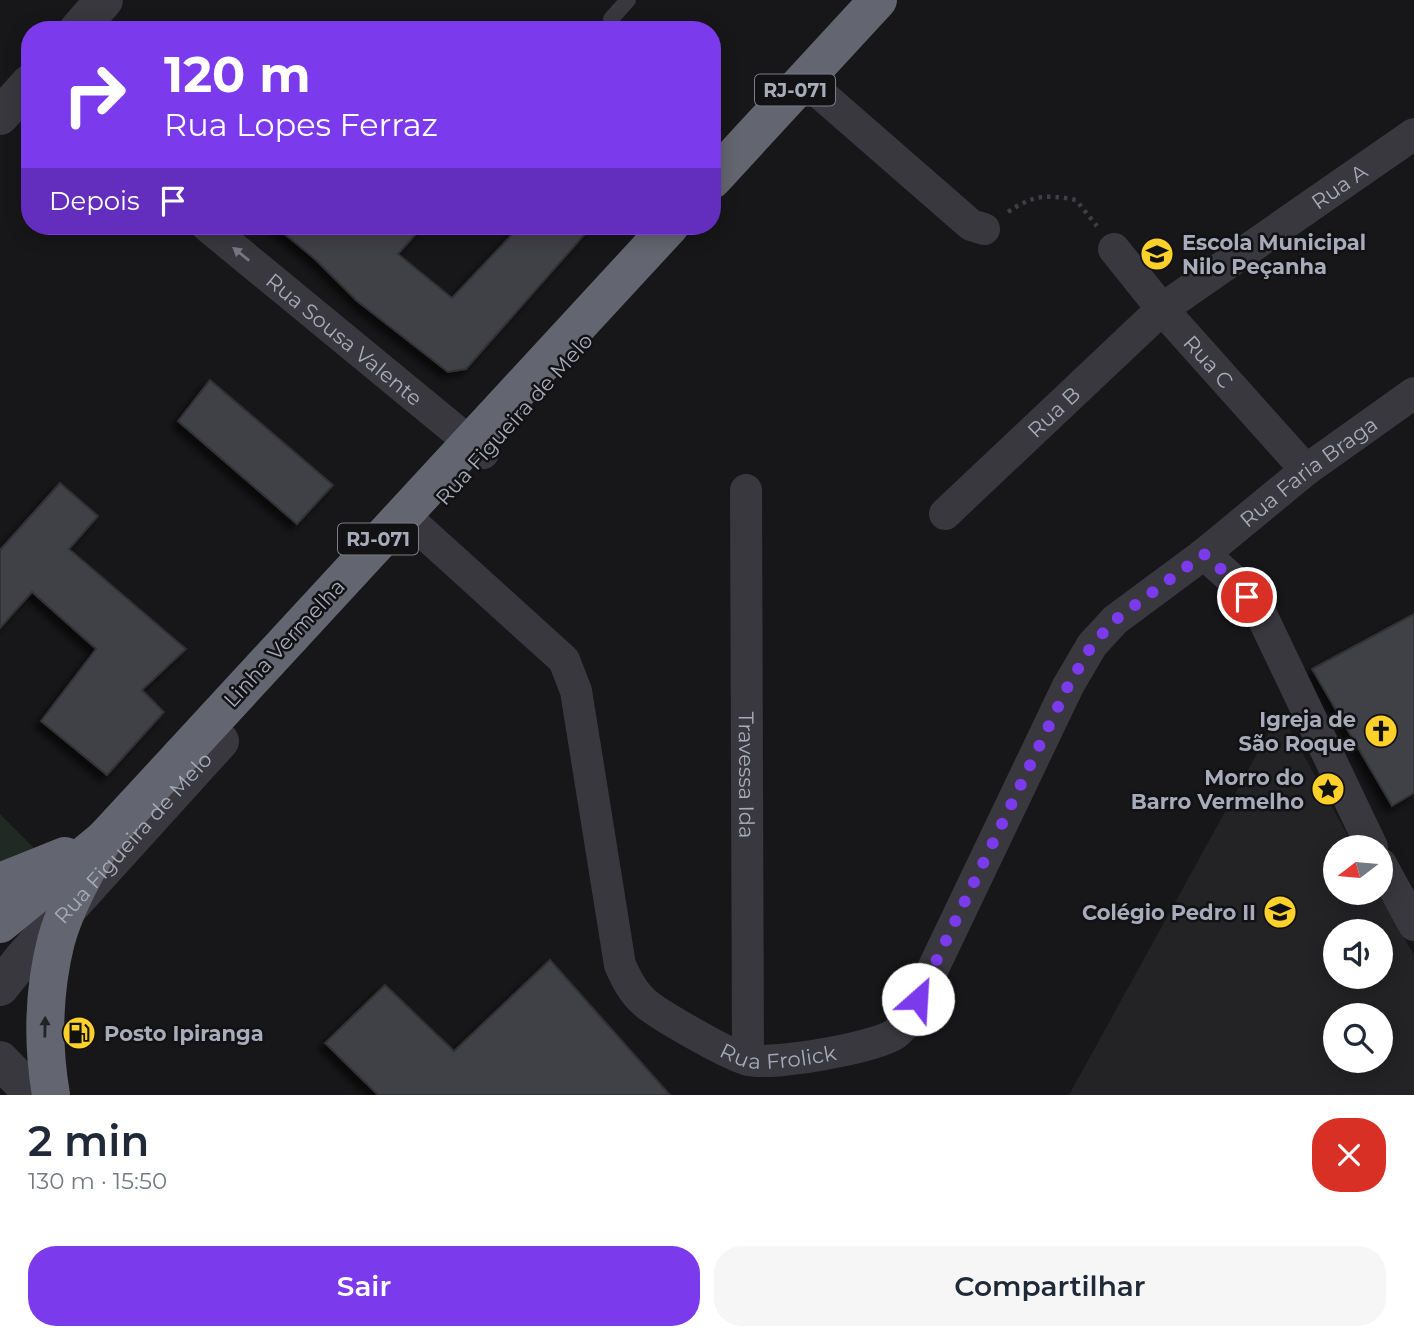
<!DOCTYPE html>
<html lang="pt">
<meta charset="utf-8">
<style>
:root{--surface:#fff;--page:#f6f6f7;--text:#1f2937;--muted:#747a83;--accent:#7c3aed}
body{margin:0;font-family:Montserrat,sans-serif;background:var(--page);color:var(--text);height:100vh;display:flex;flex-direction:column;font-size:26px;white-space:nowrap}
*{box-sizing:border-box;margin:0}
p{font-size:23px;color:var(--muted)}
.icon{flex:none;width:38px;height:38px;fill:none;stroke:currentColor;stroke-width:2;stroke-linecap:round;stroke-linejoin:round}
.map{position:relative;height:1095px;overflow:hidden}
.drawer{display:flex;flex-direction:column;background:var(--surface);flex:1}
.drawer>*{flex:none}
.hud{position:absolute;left:21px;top:21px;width:700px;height:214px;border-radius:28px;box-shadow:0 4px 18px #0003;background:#7c3aed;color:#fff;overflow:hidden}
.needle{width:46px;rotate:254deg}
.fabs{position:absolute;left:1323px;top:835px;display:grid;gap:14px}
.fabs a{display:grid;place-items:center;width:70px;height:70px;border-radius:50%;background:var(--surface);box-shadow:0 4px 18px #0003;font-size:35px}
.pin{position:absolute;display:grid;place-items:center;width:60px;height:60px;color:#fff;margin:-30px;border:4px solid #fff;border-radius:50%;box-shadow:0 2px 7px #0007}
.me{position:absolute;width:77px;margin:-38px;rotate:26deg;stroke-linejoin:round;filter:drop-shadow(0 0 5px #0008)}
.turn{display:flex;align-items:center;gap:24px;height:147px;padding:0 28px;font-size:32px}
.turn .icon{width:91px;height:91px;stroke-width:2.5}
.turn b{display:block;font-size:49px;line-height:60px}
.then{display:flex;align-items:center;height:66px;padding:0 28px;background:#0003;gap:14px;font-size:26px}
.round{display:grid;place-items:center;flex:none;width:74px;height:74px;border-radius:28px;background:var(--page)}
.summary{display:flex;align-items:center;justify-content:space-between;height:119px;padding:0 28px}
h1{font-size:42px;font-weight:600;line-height:52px}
.button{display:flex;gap:14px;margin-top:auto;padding:14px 28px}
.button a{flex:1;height:80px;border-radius:28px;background:var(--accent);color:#fff;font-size:28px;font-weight:600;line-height:80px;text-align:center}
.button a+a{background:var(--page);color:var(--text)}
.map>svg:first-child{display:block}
.built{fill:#232326;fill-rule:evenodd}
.green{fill:#202923}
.building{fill:#414146;stroke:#313135;stroke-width:2;filter:url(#shadow)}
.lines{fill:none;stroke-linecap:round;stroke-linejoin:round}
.path{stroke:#3d3f45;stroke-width:4.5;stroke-dasharray:3.5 5;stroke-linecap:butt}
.service{stroke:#38383e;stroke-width:16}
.minor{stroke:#38383e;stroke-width:32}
.tertiary{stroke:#38383e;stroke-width:38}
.motorway{stroke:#636570;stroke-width:38}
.motorway-bridge{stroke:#636570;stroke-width:38}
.oneway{fill:#767782}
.oneway2{fill:#222326}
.route{stroke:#7c3aed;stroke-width:12;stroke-dasharray:0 21.6}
.labels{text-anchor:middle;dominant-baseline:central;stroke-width:5;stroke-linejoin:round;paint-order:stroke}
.shield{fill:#121214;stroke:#7b7d88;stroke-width:2}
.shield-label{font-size:19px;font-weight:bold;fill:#a8abba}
.street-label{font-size:21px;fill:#a8abba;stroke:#121214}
.poi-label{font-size:21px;font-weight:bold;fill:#a8abba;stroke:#121214;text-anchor:end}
</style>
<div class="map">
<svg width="1414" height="1095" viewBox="0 0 1414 1095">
<defs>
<filter id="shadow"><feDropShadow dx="-6" dy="6" stdDeviation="3.5" flood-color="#0009"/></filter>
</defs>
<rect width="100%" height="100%" fill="#171719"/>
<path class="built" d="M 1280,712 L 1354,847 L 1335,847 L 1335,892 L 1379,893 L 1414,955 L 1414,1095 L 1069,1095 ZM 1335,931 L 1381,931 L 1381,976 L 1335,976 ZM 1335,1015 L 1381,1015 L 1381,1060 L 1335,1060 Z"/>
<path class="green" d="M 0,814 L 49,863 L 0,894 Z"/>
<path class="building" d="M 275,226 L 423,226 L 398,254 L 452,298 L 520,226 L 592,226 L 466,369 L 448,372 L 357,301 L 316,260 Z
M 210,380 L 333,485 L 297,524 L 178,421 Z
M 60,483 L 98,516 L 69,549 L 186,649 L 142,690 L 164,712 L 107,775 L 41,721 L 96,649 L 32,592 L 0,628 L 0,550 Z
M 1414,614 L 1414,793 L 1392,806 L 1312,669 Z
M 550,960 L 670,1095 L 378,1095 L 325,1043 L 385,985 L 454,1051 Z"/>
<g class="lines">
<path class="path" d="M 1008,212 C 1033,195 1046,194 1076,200 L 1097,226"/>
<path class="service" d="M 611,19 L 628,0"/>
<g class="minor">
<path d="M 815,89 L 971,225 L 984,229"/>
<path id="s1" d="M 207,226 L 483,453"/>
<path id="s2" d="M 1114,249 L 1162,309 L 1306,470"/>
<path id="s3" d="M 746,490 L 748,1060"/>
<path id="s4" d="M 945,514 L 1162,309 L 1414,134"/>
<path id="s5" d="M 416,526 L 564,660 L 576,691 L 620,965 C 626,978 632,991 643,1001 C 655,1013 732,1057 749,1060 C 775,1065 874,1048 895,1034 C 899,1031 903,1026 907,1023 L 1068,686 L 1092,645 L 1115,620 L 1204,554 L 1306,470 L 1414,393"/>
<path d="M 1204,554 L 1233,580 L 1261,614 L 1372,847"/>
<path d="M 1381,864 L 1414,925"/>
</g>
<g class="tertiary">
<path d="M 78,30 L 104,0"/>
<path d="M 0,116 L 30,83"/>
<path id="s6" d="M 0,987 L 25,956 L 220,741"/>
<path d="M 0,1060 L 34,1095"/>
</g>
<path class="motorway" d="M 712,180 L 878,0
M 0,882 L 65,856
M 0,924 L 104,839"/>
<path class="motorway-bridge" d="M 51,1095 C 42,1042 43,993 56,941 C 66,905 86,871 104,839 L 670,226"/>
</g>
<defs><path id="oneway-solid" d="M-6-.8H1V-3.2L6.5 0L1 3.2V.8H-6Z" transform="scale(1.75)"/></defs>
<use class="oneway" href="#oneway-solid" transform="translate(241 254) rotate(-141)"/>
<use class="oneway2" href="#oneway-solid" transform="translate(45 1027) rotate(-89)"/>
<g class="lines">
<path class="route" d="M 918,999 L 1068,686 L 1092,645 L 1115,620 L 1204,554 L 1233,580 L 1247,597"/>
</g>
<defs>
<symbol id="school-disc" viewBox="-11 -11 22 22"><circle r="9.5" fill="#fed02a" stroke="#121214"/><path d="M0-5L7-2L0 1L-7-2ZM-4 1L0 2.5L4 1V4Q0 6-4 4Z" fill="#111"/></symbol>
<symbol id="church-disc" viewBox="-11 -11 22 22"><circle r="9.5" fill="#fed02a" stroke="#121214"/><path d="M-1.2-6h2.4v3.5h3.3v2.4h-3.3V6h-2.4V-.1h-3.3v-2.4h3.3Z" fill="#111"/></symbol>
<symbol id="sight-disc" viewBox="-11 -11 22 22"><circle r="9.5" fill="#fed02a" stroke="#121214"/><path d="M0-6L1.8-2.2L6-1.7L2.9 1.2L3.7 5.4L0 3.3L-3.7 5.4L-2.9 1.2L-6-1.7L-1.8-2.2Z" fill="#111"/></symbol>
<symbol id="fuel-disc" viewBox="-11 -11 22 22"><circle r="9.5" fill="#fed02a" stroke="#121214"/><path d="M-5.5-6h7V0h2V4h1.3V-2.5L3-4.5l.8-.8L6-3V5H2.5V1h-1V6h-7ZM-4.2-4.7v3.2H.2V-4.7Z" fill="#111"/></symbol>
</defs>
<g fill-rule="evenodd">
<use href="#school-disc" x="1138" y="235" width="38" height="38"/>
<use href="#church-disc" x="1362" y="712" width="38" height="38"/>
<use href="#sight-disc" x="1309" y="770" width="38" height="38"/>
<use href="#school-disc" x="1261" y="893" width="38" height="38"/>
<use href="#fuel-disc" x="60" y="1014" width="38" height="38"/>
</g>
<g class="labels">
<g class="shield">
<rect x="755" y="74.5" width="80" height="31" rx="5"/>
<rect x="338" y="523.5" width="80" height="31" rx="5"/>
</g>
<g class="shield-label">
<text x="795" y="90">RJ-071</text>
<text x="378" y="539">RJ-071</text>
</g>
<g class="street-label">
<text stroke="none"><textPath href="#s4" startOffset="514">Rua A</textPath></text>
<text stroke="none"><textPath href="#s1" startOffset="178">Rua Sousa Valente</textPath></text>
<text stroke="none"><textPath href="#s2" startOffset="147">Rua C</textPath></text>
<text stroke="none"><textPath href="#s4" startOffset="149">Rua B</textPath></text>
<text transform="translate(514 419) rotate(-48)">Rua Figueira de Melo</text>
<text stroke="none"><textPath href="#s5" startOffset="1540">Rua Faria Braga</textPath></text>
<text transform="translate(284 643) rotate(-47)">Linha Vermelha</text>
<text stroke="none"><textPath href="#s3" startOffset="285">Travessa Ida</textPath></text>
<text stroke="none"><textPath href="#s6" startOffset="200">Rua Figueira de Melo</textPath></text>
<text stroke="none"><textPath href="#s5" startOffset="704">Rua Frolick</textPath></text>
</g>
<g class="poi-label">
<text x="1182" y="242" text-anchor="start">Escola Municipal<tspan x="1182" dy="24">Nilo Peçanha</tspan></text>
<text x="1356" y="719">Igreja de<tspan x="1356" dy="24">São Roque</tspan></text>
<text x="1304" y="777">Morro do<tspan x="1304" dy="24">Barro Vermelho</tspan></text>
<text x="1256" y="912">Colégio Pedro II</text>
<text x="104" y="1033" text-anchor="start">Posto Ipiranga</text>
</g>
</g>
</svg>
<div class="fabs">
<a><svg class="needle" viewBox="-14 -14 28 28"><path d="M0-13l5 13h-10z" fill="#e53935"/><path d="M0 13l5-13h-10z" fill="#747a83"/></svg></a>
<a><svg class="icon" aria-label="sound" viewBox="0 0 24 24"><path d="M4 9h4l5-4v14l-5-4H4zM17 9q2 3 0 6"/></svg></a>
<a><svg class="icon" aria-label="search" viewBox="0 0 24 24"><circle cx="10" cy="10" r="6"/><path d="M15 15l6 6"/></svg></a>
</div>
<div class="pin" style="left:1247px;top:597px;background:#d93025"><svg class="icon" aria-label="arrive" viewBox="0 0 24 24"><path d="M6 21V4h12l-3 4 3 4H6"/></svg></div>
<svg class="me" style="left:918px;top:999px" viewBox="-20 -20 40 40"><circle r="19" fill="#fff"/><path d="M0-13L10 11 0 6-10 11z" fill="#7c3aed"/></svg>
<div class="hud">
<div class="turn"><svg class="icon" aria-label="right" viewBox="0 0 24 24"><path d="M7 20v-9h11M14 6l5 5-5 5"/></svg><div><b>120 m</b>Rua Lopes Ferraz</div></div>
<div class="then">Depois<svg class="icon" aria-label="arrive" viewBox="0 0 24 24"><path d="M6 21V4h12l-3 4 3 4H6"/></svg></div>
</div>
</div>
<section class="drawer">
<div class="summary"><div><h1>2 min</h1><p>130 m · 15:50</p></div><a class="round" style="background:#d93025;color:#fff"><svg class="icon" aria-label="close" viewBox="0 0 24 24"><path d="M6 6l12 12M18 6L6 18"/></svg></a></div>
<div class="button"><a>Sair</a><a>Compartilhar</a></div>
</section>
